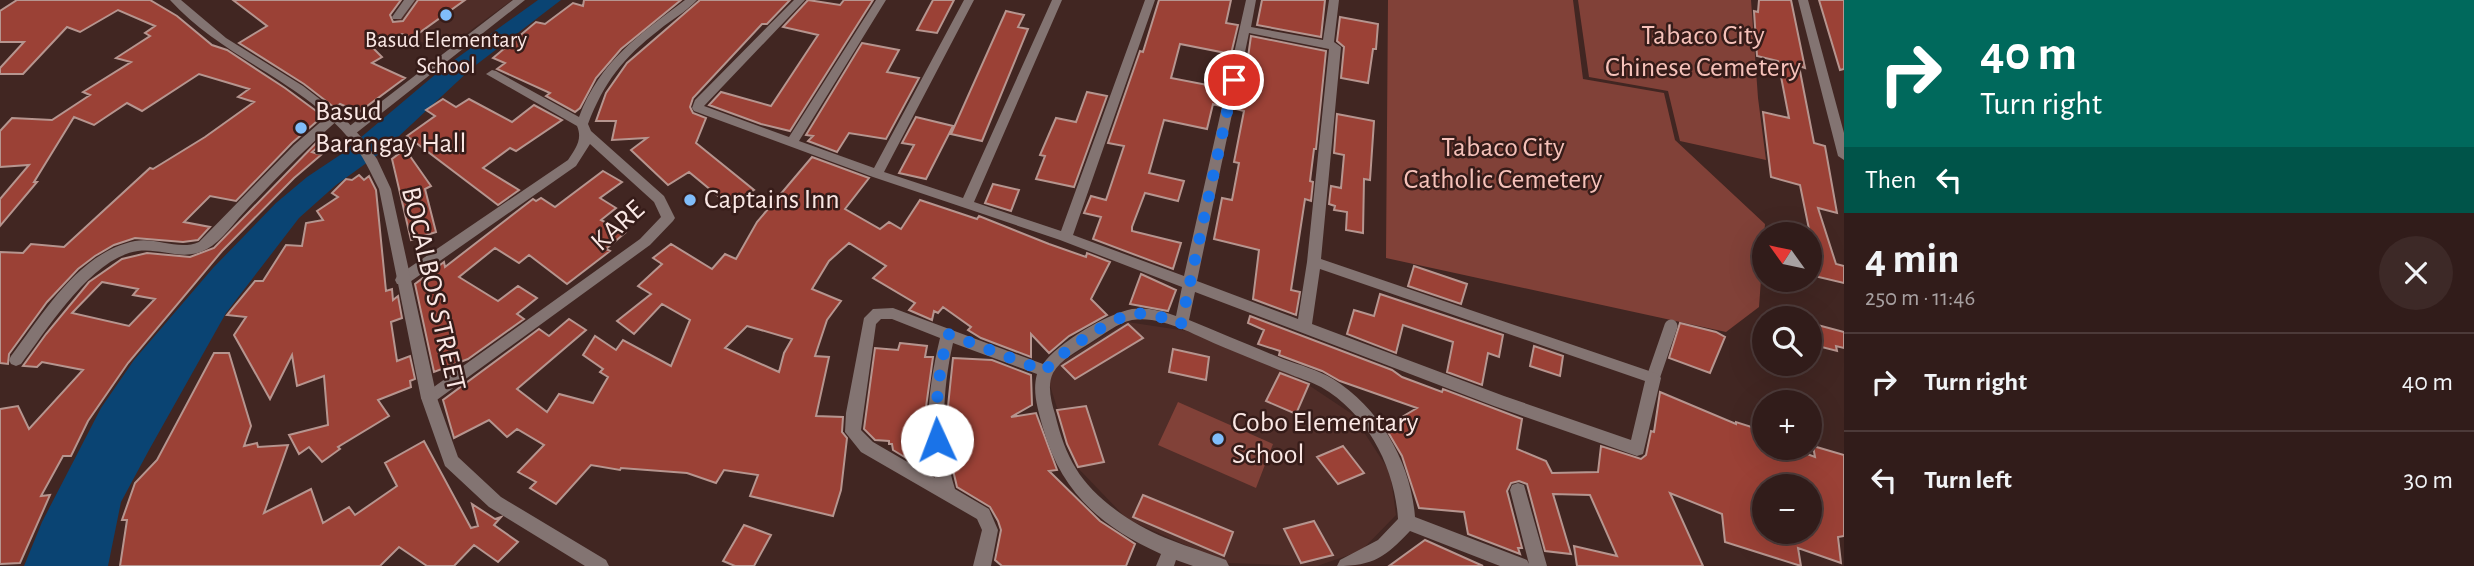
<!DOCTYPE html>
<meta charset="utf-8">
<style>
:root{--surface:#311c1a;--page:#3d2927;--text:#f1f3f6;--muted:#a8a1a2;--line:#4c3a39}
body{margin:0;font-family:"Alegreya Sans",sans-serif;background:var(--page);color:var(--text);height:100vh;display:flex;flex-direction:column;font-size:26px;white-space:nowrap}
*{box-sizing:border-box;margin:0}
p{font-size:23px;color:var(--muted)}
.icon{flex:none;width:38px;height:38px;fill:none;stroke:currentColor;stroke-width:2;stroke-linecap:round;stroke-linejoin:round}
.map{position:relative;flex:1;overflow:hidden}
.details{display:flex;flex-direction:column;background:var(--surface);width:630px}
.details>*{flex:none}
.banner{background:#00695c;color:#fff;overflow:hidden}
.needle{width:46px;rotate:303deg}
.tools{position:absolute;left:1752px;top:222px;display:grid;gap:14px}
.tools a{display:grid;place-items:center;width:70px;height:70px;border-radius:50%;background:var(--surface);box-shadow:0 7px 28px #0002,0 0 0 2px var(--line);font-size:35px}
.pin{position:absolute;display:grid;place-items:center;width:60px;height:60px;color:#fff;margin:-30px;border:4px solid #fff;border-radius:50%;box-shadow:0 2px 7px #0007}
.me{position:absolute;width:77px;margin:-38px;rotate:358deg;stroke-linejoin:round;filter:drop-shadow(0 0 5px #0008)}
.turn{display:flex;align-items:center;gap:24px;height:147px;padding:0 21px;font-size:32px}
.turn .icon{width:91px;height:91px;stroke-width:2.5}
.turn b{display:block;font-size:49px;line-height:60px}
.then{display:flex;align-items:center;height:66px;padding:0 21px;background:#0003;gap:14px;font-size:26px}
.round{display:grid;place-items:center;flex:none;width:74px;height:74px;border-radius:37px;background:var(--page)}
.summary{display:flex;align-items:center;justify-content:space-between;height:119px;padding:0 21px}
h1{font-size:42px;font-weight:700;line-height:52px}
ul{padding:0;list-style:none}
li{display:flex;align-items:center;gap:21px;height:98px;padding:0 21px;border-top:2px solid var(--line)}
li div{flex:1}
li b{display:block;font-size:26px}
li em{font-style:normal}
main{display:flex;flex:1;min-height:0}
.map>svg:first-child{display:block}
.built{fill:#4f2d28}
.green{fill:#814138}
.water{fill:#0a4473}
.building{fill:#9b4136;stroke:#b6958f;stroke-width:2;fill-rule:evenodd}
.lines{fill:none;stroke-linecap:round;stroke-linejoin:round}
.service{stroke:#837472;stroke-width:13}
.minor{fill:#837472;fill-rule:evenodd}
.tertiary{fill:#837472;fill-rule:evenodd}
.route{stroke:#1a73e8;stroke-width:12;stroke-dasharray:0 21.6}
.poi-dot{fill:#80bdfa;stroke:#361c19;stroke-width:2.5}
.labels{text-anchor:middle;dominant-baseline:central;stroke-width:5;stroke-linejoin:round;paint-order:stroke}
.far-poi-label{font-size:23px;fill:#fae7e4;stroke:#361c19}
.park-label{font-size:28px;fill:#f6c2ba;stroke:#361c19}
.poi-label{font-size:28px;fill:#fae7e4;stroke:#361c19;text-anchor:start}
.street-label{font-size:28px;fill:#fae7e4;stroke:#361c19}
</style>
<main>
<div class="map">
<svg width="1844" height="566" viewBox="0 0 1844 566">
<rect width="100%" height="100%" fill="#412622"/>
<path class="built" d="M 414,0 L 512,0 L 444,50 L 388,30 Z
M 1127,322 L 1187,331 L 1286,370 L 1352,414 L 1390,472 L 1396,515 L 1361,551 L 1317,566 L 1226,563 L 1127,519 L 1075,465 L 1048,379 L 1055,366 Z"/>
<path class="green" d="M 1388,0 L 1573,0 L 1583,79 L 1664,93 L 1675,140 L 1765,224 L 1759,307 L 1726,332 L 1386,258 Z
M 1578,0 L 1751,0 L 1758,98 L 1766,160 L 1680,141 L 1668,91 L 1589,77 Z
M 1178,402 L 1273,444 L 1256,488 L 1158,445 Z"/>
<path class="water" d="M 538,0 L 561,0 L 472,68 L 383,151 L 336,185 L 299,218 L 226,313 L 149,450 L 121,502 L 108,566 L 24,566 L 42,522 L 101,408 L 134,360 L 213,268 L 276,203 L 307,177 L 340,155 L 443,68 Z"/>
<path class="building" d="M 17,0 L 150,0 L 177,16 L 212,45 L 227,50 L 285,88 L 323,116 L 292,143 L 236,201 L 210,196 L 184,222 L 210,227 L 198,240 L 183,242 L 135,238 L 114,245 L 95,256 L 78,269 L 47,302 L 9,354 L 8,364 L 0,363 L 0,252 L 23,253 L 31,244 L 64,247 L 150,168 L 153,169 L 205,137 L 254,102 L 238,97 L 249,89 L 199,74 L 142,111 L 127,103 L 94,125 L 74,117 L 34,182 L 37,182 L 0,226 L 0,199 L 29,165 L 0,167 L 0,131 L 12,118 L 52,120 L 90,95 L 83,92 L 131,62 L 116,58 L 150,36 L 145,33 L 155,26 L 118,10 L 80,32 L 67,27 L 23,74 L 0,74 L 0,68 L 24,42 L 0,42 L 0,11 Z
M 233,0 L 401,0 L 390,15 L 393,22 L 403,21 L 418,0 L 465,0 L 412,38 L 402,34 L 373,48 L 382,57 L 372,63 L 405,78 L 359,112 L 340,104 L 335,108 L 304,84 L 239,43 L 267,26 Z
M 584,0 L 681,0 L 621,49 L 596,78 L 580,108 L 575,112 L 546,96 L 550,93 L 497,69 L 505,63 L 493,58 L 536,22 L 545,24 L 573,3 L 583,6 Z
M 700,0 L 790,0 L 767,24 L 762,24 L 693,98 L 690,107 L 693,113 L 706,118 L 696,143 L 754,190 L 729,205 L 689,172 L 668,185 L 631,150 L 647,138 L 612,140 L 616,121 L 596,121 L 606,93 L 627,63 Z
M 808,0 L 840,5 L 844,0 L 873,0 L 790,131 L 761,124 L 709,105 L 721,92 L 771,106 L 818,35 L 783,27 Z
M 933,0 L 954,0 L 937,33 L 917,30 Z
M 1159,0 L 1231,0 L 1226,23 L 1238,25 L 1231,54 L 1180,44 L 1171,78 L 1223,88 L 1220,106 L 1213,104 L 1207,129 L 1164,120 L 1149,173 L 1184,181 L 1178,201 L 1145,193 L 1132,227 L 1132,231 L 1181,243 L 1173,269 L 1093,239 L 1101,217 L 1084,213 L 1091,196 L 1106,200 L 1124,146 L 1108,143 L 1140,51 L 1143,52 Z
M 1262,0 L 1325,0 L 1321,37 L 1257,25 Z
M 1759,0 L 1791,0 L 1805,68 L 1799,66 L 1814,143 L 1825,146 L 1837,213 L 1818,208 L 1836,264 L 1844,266 L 1844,283 L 1810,275 L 1810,234 L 1800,185 L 1771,177 L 1763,112 L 1789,118 L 1778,61 L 1757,56 L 1754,11 L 1758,12 Z
M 1819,0 L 1844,0 L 1844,69 L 1840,70 Z
M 1006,11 L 1024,15 L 1018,27 L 1028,29 L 982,141 L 951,134 Z
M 1340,17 L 1378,24 L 1376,49 L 1373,49 L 1368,83 L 1341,78 L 1344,47 L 1337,41 Z
M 1251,36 L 1326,51 L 1316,149 L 1314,149 L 1310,181 L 1313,182 L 1311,201 L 1305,199 L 1291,290 L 1300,292 L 1296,315 L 1253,299 L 1259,250 L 1214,239 L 1222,198 L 1232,200 L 1239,163 L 1234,162 L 1244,111 L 1236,109 L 1239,91 L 1243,92 Z
M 862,43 L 899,50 L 887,72 L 919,78 L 886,139 L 849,133 L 837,152 L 808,141 L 813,136 L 806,135 Z
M 1087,92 L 1107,96 L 1074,187 L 1036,179 L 1045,156 L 1040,155 L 1056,118 L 1076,122 Z
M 443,99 L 456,107 L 469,99 L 512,122 L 534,105 L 562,120 L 516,151 L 510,148 L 483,168 L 519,190 L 498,205 L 407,136 L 435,116 L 426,110 Z
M 1337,114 L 1374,121 L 1370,180 L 1364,179 L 1363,233 L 1346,230 L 1347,212 L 1334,210 L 1335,206 L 1329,204 L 1331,186 L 1341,188 L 1344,155 L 1334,153 Z
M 916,117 L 953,126 L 926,179 L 899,173 L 914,145 L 902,143 Z
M 319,140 L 324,142 L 312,152 L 321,155 L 294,178 L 222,251 L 128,363 L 88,421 L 71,456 L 63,456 L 41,496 L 50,495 L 20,563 L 0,564 L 0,409 L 18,406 L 29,429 L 83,370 L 42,362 L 37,367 L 23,366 L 46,334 L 89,282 L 122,259 L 147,253 L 190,257 L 214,248 ZM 102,282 L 138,289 L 133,295 L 155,299 L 129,326 L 72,313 Z
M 405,149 L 431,186 L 425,189 L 436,232 L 411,240 L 392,159 Z
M 812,157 L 869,178 L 845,209 L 880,229 L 889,222 L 901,229 L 920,200 L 977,219 L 979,216 L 1049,244 L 1086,257 L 1087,253 L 1110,262 L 1091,299 L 1107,315 L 1069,336 L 1049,353 L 1031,334 L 1031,357 L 981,338 L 968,330 L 971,327 L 943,307 L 938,313 L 934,311 L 932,320 L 909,310 L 915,303 L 873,278 L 886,266 L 849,243 L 829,261 L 812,289 L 841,301 L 827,320 L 815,356 L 829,357 L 816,416 L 843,417 L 842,432 L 847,438 L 841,490 L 833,516 L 750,496 L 758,475 L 724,470 L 716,483 L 687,473 L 621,468 L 620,470 L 591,465 L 556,504 L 530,488 L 536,482 L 518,472 L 544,445 L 517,429 L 507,437 L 489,420 L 454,438 L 443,400 L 539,329 L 549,336 L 569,319 L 586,330 L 517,389 L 547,412 L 559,394 L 593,403 L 608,377 L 600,372 L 603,369 L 583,355 L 595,336 L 616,350 L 623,340 L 671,366 L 690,320 L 662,304 L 634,334 L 617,321 L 651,294 L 638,286 L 662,264 L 653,258 L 671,244 L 712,269 L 725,254 L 736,259 L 757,222 ZM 747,326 L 792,339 L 784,353 L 779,372 L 725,348 Z
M 603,171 L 622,182 L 600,198 L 616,208 L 601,220 L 625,233 L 606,249 L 610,251 L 567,284 L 529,255 L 519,263 L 495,248 L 459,277 L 498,301 L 518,286 L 537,298 L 517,314 L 524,319 L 468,359 L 434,372 L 415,284 L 444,262 L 445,267 L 533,199 L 536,201 L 541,198 L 555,207 Z
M 359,175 L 364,180 L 369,176 L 376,190 L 386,291 L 392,289 L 393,300 L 398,296 L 402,318 L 391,322 L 397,361 L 410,356 L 415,379 L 410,381 L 411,387 L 378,400 L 389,416 L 338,447 L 340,449 L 322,462 L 309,447 L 299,454 L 289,435 L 328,425 L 324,376 L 297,386 L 292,355 L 270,399 L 234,335 L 246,317 L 227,315 L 255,281 L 263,281 L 286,245 L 302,246 L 306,223 L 323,220 L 317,211 L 338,197 L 332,193 L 346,179 L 352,180 Z
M 993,184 L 1019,190 L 1011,211 L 985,203 Z
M 1414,266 L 1467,284 L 1461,304 L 1408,286 Z
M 1141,274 L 1176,290 L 1168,311 L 1130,304 Z
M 1380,294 L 1503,335 L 1499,357 L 1488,353 L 1482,385 L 1447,372 L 1453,342 L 1403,325 L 1396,353 L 1347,334 L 1354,310 L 1374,316 Z
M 1250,316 L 1392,370 L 1402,377 L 1442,392 L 1443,389 L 1522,419 L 1517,449 L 1546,461 L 1552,473 L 1598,472 L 1601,446 L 1641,459 L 1646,455 L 1651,431 L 1654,432 L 1660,392 L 1736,424 L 1736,422 L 1761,430 L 1764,448 L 1791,448 L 1815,457 L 1813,446 L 1844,455 L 1844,536 L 1838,537 L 1841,563 L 1798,548 L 1801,566 L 1725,542 L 1722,514 L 1670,493 L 1703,566 L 1577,566 L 1574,546 L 1617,556 L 1590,495 L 1553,494 L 1571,554 L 1545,551 L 1527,484 L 1519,481 L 1511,483 L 1507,491 L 1522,548 L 1518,548 L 1520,554 L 1468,534 L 1464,512 L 1419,508 L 1402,456 L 1385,427 L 1417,408 L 1340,381 L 1322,371 L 1279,355 L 1280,351 L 1258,344 L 1264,330 L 1248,323 ZM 1764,486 L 1810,486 L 1810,532 L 1764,532 Z
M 1680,323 L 1716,332 L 1725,337 L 1710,373 L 1669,358 Z
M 1810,323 L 1844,332 L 1844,348 L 1836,346 L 1837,351 L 1810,344 Z
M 1128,324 L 1143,338 L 1075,379 L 1062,366 Z
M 900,343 L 927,346 L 925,357 L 933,357 L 926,407 L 930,466 L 921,467 L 893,450 L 892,444 L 889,444 L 889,441 L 875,440 L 864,429 L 875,348 L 898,350 Z
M 1534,346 L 1563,356 L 1560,376 L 1530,366 Z
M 1173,349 L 1209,357 L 1206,380 L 1169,372 Z
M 214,353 L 229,353 L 251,426 L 244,446 L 257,443 L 258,447 L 288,445 L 264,513 L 311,489 L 323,523 L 349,507 L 355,515 L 397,486 L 385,463 L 424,441 L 471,528 L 478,526 L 472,504 L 495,519 L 501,517 L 494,525 L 518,542 L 498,562 L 474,545 L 454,566 L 427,566 L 399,547 L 380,566 L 120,566 L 127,520 L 122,520 L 135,483 L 157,460 Z
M 953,358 L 992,360 L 1031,375 L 1032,405 L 1011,417 L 1036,413 L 1057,470 L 1049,471 L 1100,521 L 1135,544 L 1126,566 L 1002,566 L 995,560 L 1001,530 L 998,521 L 990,507 L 957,487 L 953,470 L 947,416 Z
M 1280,373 L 1309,384 L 1296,414 L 1266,401 Z
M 1086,406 L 1104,462 L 1078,467 L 1067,444 L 1057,410 Z
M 1343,446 L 1364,473 L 1338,484 L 1317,457 Z
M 1143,495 L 1233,532 L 1224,556 L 1133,517 Z
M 1314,521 L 1333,555 L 1301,563 L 1284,529 Z
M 744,525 L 771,535 L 754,566 L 735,566 L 723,561 Z
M 1425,540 L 1483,566 L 1389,566 Z"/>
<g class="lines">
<path class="service" d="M 1653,378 L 1671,326"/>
<path class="minor" d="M 404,0 L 415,0 L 401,19 L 393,19 L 392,17 Z
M 513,0 L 525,0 L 355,134 L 347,134 L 345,131 L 347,128 Z
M 685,0 L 697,0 C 686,12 671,20 659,30 C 623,58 604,82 588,124 L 591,131 L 664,196 L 675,218 L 673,221 L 650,245 L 434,402 L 429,404 L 424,402 L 421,398 L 424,394 L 640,239 L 661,217 L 654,202 L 590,144 L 576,166 L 407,284 L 397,284 L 395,280 L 397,276 L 568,160 C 575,149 583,140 577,126 L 486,74 L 492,70 L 496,71 L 579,117 C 600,61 639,35 685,0 Z
M 794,0 L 805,0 L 704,106 L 789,137 L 876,0 L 886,0 L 799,141 L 874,168 L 964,0 L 974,0 L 884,172 L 963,198 L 1052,0 L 1062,0 L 974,202 L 1061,231 L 1145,0 L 1155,0 L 1073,235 L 1184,276 L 1246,0 L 1256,0 L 1251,27 L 1323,40 L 1329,0 L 1339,0 L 1334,42 L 1341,47 L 1321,259 L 1658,374 L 1661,378 L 1643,454 L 1637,456 L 1494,406 L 1195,292 L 1189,320 C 1220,333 1252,346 1283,359 C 1300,365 1318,370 1333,379 C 1380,408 1411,463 1415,517 L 1527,560 L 1529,564 L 1510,490 L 1512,485 L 1518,483 L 1524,485 L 1547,566 L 1500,566 L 1410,531 C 1385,557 1374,566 1337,566 L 1340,560 L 1378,540 L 1398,519 C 1395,468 1368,414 1321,387 C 1310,381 1298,378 1287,373 C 1265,364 1244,356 1223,347 C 1196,336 1162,315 1132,320 C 1117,323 1103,335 1090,343 C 1078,351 1061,359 1053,373 C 1047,385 1051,401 1055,414 C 1066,460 1081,485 1120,513 C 1155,538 1187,545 1226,560 L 1229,566 L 1193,566 L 1176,560 L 1174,566 L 1156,566 L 1161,554 C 1101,527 1061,492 1043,428 C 1038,410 1032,392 1037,374 L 953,343 C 942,392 940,441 955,489 L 989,509 L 998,530 L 991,566 L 973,566 L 982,530 L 977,519 L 861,452 L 845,432 L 846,413 L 864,318 L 873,309 L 893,308 L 1043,364 C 1058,343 1106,314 1132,309 C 1147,307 1162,311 1176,316 L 1182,287 L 1060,240 L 873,177 L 694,111 L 692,108 L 695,100 ZM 1249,33 L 1329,49 L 1307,262 L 1298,319 L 1197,281 ZM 1320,269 L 1645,381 L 1631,440 L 1504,396 L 1312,324 ZM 881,319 L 892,319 L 940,338 C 929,384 923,431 935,478 L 873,442 L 861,430 L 876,324 Z
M 336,111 L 342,115 L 340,118 C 308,146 278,176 248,208 C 236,220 222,241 207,249 C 184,262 162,248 138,251 C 92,257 47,330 21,364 L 16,366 L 11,364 L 9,360 L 11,356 C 43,314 79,252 135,241 C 157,237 178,251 199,242 L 294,145 L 332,112 Z"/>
<path class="tertiary" d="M 170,0 L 181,0 L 226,38 L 303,86 L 344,118 L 361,137 L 377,159 L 391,189 L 437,398 L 458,457 L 501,497 L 606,560 L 609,566 L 585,566 L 489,507 L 445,466 L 421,398 L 379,189 C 371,173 363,156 352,142 C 303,81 222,58 170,0 Z
M 1798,0 L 1808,0 L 1844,133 L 1844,160 L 1838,156 Z"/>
</g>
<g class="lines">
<path class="route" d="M 937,440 C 935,403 939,370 948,334 L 1045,371 C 1056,355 1113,317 1132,314 C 1149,312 1165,318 1181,324 L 1234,80"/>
</g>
<g class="poi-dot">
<circle cx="446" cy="15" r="7"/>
<circle cx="301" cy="128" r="7"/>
<circle cx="690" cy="200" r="7"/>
<circle cx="1218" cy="439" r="7"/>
</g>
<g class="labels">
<g class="far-poi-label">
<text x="446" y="40">Basud Elementary<tspan x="446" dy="26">School</tspan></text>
</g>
<g class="park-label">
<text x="1703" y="36">Tabaco City<tspan x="1703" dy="32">Chinese Cemetery</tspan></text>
<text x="1503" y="148">Tabaco City<tspan x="1503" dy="32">Catholic Cemetery</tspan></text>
</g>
<g class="poi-label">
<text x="315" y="112">Basud<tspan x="315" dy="32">Barangay Hall</tspan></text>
<text x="704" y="200">Captains Inn</text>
<text x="1232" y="423">Cobo Elementary<tspan x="1232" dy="32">School</tspan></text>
</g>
<g class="street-label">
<text transform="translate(618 226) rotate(-42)">KARE</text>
<text transform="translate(433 289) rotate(77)">BOCALBOS STREET</text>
</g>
</g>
</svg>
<div class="tools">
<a><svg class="needle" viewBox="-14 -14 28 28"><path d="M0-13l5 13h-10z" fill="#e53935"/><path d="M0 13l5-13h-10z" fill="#a8a1a2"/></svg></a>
<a><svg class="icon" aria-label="search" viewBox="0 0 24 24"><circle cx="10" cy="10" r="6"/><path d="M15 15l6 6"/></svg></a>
<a>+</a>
<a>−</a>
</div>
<div class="pin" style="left:1234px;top:80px;background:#d93025"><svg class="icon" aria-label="arrive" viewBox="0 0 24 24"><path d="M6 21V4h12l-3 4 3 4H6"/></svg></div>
<svg class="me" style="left:937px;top:440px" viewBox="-20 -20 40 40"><circle r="19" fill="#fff"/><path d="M0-13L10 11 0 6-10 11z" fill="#1a73e8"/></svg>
</div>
<section class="details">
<div class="banner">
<div class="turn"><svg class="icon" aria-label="right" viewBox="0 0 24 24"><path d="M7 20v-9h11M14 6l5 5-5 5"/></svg><div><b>40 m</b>Turn right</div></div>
<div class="then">Then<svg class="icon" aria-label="left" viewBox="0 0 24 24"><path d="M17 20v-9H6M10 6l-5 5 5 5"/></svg></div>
</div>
<div class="summary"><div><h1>4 min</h1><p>250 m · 11:46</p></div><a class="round"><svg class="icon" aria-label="close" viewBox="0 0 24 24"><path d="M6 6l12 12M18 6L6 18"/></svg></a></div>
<ul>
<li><svg class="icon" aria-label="right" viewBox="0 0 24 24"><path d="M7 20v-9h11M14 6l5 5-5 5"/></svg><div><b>Turn right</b></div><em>40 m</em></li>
<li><svg class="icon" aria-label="left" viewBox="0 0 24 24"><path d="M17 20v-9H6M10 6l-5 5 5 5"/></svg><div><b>Turn left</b></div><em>30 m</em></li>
</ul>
</section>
</main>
